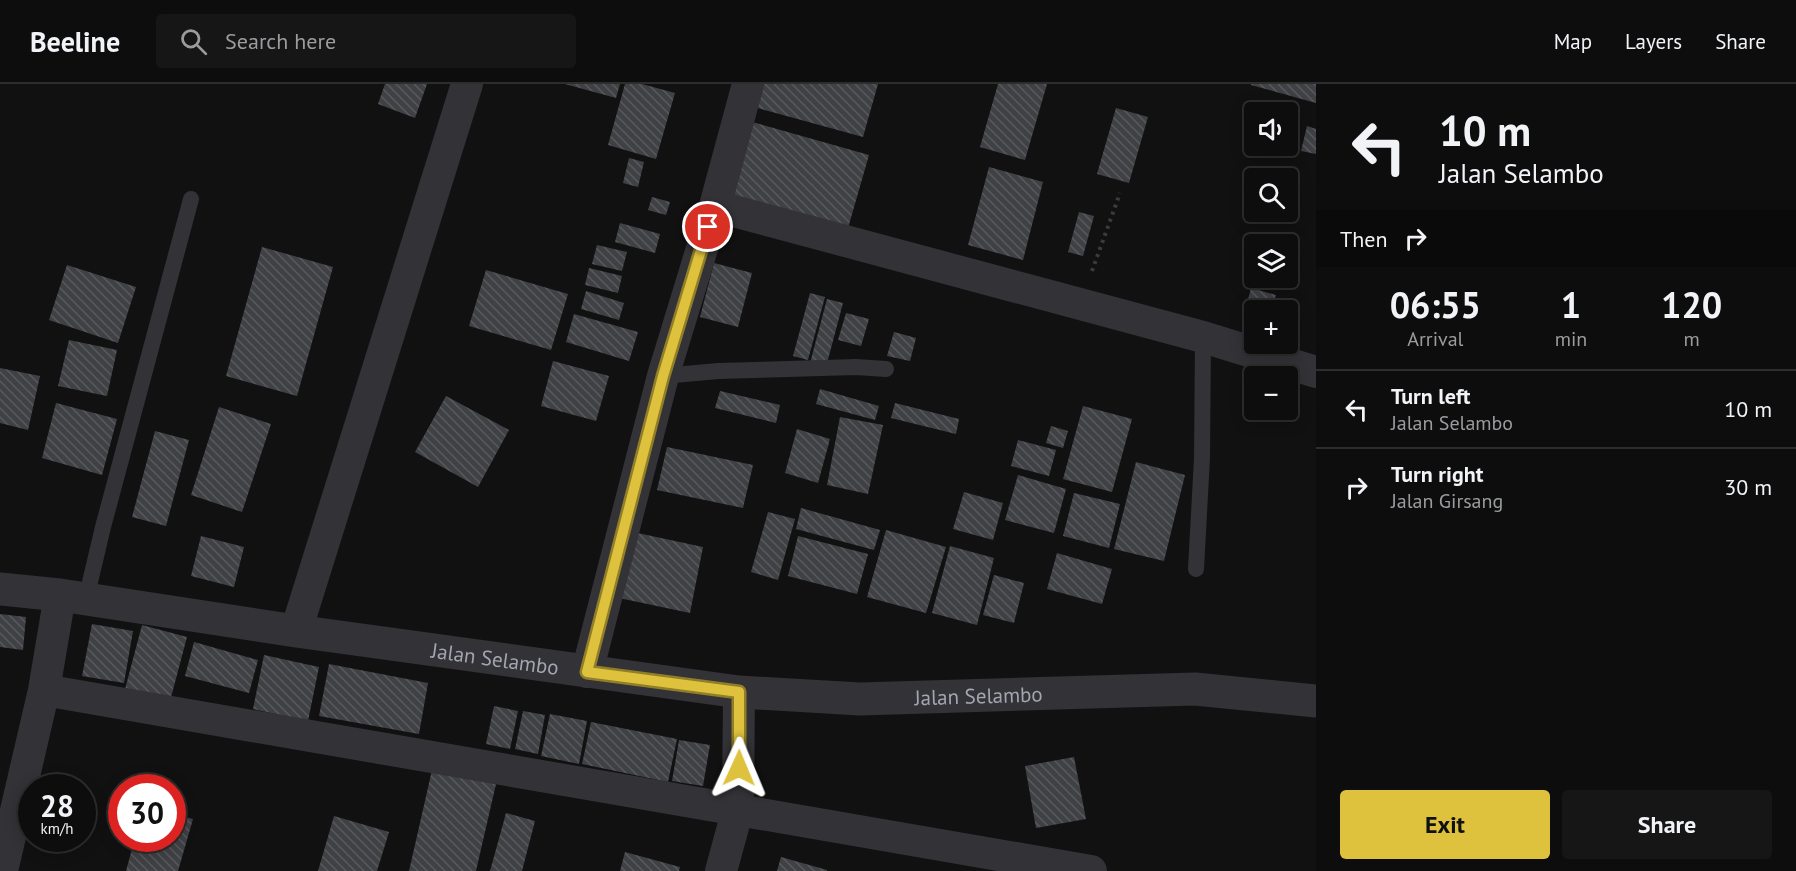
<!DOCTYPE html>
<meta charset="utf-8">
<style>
:root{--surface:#0d0d0e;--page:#161617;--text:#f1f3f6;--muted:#9a9c9e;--line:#2d2d2e;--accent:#dec23d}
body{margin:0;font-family:"PT Sans",sans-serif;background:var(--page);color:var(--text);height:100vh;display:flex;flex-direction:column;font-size:22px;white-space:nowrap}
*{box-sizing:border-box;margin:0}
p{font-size:20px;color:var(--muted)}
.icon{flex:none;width:33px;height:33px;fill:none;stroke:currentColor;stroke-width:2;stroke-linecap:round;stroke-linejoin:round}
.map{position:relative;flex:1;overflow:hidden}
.panel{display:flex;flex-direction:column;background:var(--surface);width:480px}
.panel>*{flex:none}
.hud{background:#0d0d0e;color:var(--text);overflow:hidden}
.controls{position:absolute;left:1244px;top:18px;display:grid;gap:12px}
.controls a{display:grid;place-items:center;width:54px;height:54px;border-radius:6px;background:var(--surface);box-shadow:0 3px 15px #0003,0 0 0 2px var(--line);font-size:30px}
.speed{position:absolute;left:18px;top:690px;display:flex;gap:12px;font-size:30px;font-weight:700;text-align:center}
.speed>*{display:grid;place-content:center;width:78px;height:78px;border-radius:50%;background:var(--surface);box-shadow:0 3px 15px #0003,0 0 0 2px var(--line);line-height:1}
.speed small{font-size:15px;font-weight:400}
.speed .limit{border:9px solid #d22;background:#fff;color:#111}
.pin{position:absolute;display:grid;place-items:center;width:51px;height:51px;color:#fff;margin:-26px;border:3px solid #fff;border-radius:50%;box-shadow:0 2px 6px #0007}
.me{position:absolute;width:66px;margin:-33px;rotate:1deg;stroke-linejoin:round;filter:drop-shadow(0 0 4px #0008)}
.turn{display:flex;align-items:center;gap:21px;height:126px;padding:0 24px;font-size:27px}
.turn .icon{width:78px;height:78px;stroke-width:2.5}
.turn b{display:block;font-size:42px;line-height:51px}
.then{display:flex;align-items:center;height:57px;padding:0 24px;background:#0003;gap:12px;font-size:22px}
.eta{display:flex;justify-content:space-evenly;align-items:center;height:102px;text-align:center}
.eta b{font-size:36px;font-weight:700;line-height:42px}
.action{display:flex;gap:12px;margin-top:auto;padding:12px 24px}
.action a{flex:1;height:69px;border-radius:6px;background:var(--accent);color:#111;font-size:24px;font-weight:700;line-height:69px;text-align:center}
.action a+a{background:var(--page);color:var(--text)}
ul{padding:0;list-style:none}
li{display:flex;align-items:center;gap:18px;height:78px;padding:0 24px;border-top:2px solid var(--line)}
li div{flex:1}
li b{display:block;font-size:22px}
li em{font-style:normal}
header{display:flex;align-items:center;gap:36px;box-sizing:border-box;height:84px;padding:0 30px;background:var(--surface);border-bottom:2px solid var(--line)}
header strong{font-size:28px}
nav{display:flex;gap:33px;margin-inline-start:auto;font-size:21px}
.search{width:420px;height:54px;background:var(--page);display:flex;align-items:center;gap:15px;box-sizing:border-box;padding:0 21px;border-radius:6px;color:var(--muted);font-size:22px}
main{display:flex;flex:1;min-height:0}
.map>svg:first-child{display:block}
.building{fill:url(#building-back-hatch)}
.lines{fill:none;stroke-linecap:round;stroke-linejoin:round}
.path{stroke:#3a3b3f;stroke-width:4;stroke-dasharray:3 4.5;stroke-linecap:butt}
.service{stroke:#323237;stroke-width:16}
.minor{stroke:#323237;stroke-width:32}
.tertiary{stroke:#323237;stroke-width:33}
.route-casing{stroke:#907e28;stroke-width:15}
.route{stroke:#dec23d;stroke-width:10}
.labels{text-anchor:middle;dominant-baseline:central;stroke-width:6;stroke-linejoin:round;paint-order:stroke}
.street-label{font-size:21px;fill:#a3a6b1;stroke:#0c0c0d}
</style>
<header>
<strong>Beeline</strong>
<div class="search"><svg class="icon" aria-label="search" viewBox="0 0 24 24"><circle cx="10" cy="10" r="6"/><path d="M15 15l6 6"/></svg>Search here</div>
<nav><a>Map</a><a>Layers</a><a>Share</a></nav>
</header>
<main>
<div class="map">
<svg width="1316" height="787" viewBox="0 0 1316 787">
<defs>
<pattern id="building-back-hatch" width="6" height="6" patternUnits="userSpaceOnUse" patternTransform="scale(1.5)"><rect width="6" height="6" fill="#404145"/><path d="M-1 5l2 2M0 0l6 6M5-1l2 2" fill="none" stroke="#58595d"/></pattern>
</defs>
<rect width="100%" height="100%" fill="#111112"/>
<path class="building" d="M 385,0 L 427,0 L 415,34 L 378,20 Z
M 565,0 L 620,0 L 616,14 Z
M 625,0 L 642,0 L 675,9 L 656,75 L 608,61 Z
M 753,0 L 878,0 L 863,53 L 747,21 Z
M 998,0 L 1047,0 L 1025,76 L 980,63 Z
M 1251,0 L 1316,0 L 1316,19 L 1251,1 Z
M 1116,24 L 1148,33 L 1129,99 L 1097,90 Z
M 745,36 L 869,71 L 846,151 L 722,116 Z
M 1307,42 L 1316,45 L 1316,70 L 1301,67 Z
M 629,74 L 644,78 L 638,103 L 623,99 Z
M 989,83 L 1043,98 L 1023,176 L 968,161 Z
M 652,113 L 670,118 L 666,131 L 648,126 Z
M 1079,128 L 1094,132 L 1083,172 L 1068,168 Z
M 620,139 L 660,150 L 655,169 L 615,158 Z
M 597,161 L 627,168 L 622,187 L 592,180 Z
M 262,163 L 333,183 L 297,312 L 226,292 Z
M 714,179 L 752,189 L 738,243 L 700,233 Z
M 67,181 L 136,203 L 118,259 L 49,236 Z
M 589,184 L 622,192 L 618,209 L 585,201 Z
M 486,186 L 568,210 L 551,266 L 469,242 Z
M 1251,204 L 1276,211 L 1271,226 L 1254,226 L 1254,238 L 1243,235 Z
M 586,207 L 624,219 L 619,236 L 581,225 Z
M 810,209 L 825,213 L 808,276 L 793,272 Z
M 827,215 L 843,219 L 826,283 L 810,279 Z
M 846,229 L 869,235 L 861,262 L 838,256 Z
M 574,230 L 638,248 L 629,277 L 566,258 Z
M 894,248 L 916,254 L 910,277 L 887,272 Z
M 69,256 L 117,266 L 107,312 L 58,302 Z
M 553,277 L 609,292 L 596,337 L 541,322 Z
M 0,284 L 40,292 L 28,346 L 0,339 Z
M 820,305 L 879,322 L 875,336 L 816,320 Z
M 720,307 L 780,321 L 776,339 L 715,324 Z
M 446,312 L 509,346 L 478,403 L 415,368 Z
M 56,319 L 117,335 L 102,391 L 42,374 Z
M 895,319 L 959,335 L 956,350 L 891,334 Z
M 1083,322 L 1132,335 L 1112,408 L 1063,395 Z
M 219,323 L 271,340 L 242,428 L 191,411 Z
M 840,333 L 883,341 L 868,410 L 827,401 Z
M 1051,342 L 1068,347 L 1063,364 L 1046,359 Z
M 797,345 L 830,355 L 818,399 L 785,389 Z
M 155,347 L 189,356 L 166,442 L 132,433 Z
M 1018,356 L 1056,366 L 1049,392 L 1011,382 Z
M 667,363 L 753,381 L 743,424 L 657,406 Z
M 1136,378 L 1185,391 L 1164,477 L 1114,465 Z
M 1018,391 L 1066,405 L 1054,449 L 1005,436 Z
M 964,408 L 1003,419 L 993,456 L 953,445 Z
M 1074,409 L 1120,420 L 1109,464 L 1063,452 Z
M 801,424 L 880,446 L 874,466 L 796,445 Z
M 768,428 L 795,435 L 778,496 L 751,488 Z
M 886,446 L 946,463 L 926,529 L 867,513 Z
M 633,448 L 703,463 L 690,529 L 619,514 Z
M 201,452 L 244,463 L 234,503 L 191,492 Z
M 798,452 L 868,470 L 857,510 L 788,492 Z
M 950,462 L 994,474 L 977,541 L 932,529 Z
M 1057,469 L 1112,485 L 1102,520 L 1047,505 Z
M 994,491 L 1024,499 L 1014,539 L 983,531 Z
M 0,530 L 26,533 L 23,566 L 0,563 Z
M 92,540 L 133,547 L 124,599 L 82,592 Z
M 142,541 L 187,553 L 169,621 L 124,609 Z
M 194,558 L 258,576 L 249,609 L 185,592 Z
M 264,571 L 319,583 L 308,637 L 253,625 Z
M 329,580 L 428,599 L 419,650 L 319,632 Z
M 494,622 L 518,627 L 510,665 L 486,660 Z
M 523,627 L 545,631 L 538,670 L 515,665 Z
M 550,630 L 587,637 L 579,680 L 541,672 Z
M 591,638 L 677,655 L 668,698 L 582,680 Z
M 679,656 L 710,661 L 703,702 L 672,697 Z
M 1074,673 L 1086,735 L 1036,744 L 1025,682 Z
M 432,686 L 496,700 L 476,787 L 409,787 Z
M 506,729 L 535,737 L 522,787 L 490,787 Z
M 172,730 L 193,735 L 178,787 L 126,787 L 135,754 L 172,754 Z
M 334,732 L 389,748 L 377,787 L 318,787 Z
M 625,768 L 680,783 L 679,787 L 620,787 Z
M 781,773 L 827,786 L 827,787 L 777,787 Z"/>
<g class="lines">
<path class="path" d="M 1092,187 L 1120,109"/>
<path class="service" d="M 663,292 L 718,287 L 856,283 L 886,285
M 1196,485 L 1202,374 L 1203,253
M 86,515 L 103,443 L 191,115"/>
<path class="minor" d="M 715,122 L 1203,253 L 1316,288
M 296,547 L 467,0
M 587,588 L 663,292 L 715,122 L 748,0
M 44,606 L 1091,787
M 2,787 L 44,606 L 60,511
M 721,787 L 738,725 L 739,608"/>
<path class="tertiary" id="s1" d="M 0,505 L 60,511 L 296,547 L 739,608 L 860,615 L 1195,605 L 1316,617"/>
</g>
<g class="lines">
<defs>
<path id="route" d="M 708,143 L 663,292 L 587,588 L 739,608 L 739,684"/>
</defs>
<use href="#route" class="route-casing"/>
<use href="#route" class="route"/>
</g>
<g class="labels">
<g class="street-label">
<text stroke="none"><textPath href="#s1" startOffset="500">Jalan Selambo</textPath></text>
<text stroke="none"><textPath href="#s1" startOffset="986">Jalan Selambo</textPath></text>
</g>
</g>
</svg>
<div class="controls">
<a><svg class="icon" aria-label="sound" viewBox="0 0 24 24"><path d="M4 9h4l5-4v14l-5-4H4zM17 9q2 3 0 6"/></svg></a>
<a><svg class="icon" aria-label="search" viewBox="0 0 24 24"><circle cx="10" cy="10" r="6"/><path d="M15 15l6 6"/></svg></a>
<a><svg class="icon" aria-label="layers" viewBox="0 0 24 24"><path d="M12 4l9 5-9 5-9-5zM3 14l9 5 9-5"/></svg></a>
<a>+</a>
<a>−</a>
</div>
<div class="speed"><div>28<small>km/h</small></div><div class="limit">30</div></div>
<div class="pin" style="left:708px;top:143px;background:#d93025"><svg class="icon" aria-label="arrive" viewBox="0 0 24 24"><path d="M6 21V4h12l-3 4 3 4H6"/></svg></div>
<svg class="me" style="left:739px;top:684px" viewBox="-20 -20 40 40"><path d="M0-17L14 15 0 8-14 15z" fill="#dec23d" stroke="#fff" stroke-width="4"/></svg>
</div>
<section class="panel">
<div class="hud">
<div class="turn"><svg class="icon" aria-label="left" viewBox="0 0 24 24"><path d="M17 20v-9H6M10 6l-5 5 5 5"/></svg><div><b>10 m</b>Jalan Selambo</div></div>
<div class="then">Then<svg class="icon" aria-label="right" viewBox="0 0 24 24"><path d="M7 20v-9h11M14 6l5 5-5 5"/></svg></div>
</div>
<div class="eta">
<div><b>06:55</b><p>Arrival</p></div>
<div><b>1</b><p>min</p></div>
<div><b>120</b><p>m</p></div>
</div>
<ul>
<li><svg class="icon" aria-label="left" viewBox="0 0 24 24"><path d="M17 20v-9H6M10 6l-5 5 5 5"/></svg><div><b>Turn left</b><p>Jalan Selambo</p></div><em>10 m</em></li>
<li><svg class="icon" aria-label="right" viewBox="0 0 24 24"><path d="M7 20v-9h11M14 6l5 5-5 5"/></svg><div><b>Turn right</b><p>Jalan Girsang</p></div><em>30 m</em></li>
</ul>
<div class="action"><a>Exit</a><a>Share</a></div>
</section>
</main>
